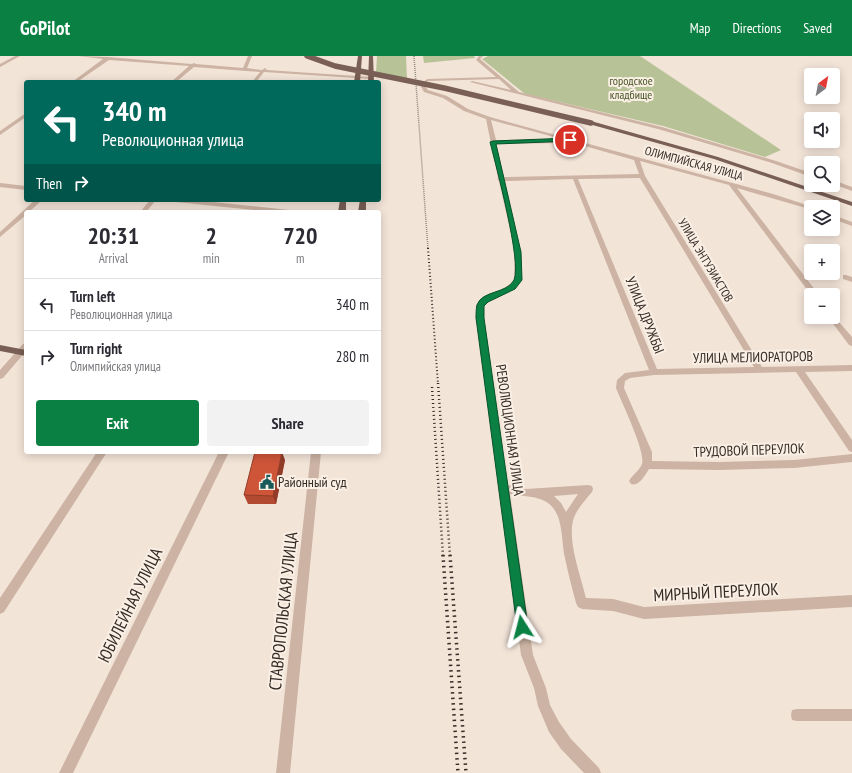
<!DOCTYPE html>
<meta charset="utf-8">
<style>
:root{--surface:#fff;--page:#f2f2f3;--text:#2b2b33;--muted:#7c7c81;--line:#e1e1e2;--accent:#0b8043}
body{margin:0;font-family:"PT Sans Narrow",sans-serif;background:var(--page);color:var(--text);height:100vh;display:flex;flex-direction:column;font-size:15px;white-space:nowrap}
*{box-sizing:border-box;margin:0}
p{font-size:13px;color:var(--muted)}
.icon{flex:none;width:22px;height:22px;fill:none;stroke:currentColor;stroke-width:2;stroke-linecap:round;stroke-linejoin:round}
.map{position:relative;flex:1;overflow:hidden}
.panel{position:absolute;left:24px;top:154px;width:357px;height:244px;display:flex;flex-direction:column;background:var(--surface);border-radius:4px;box-shadow:0 2px 10px #0003}
.panel>*{flex:none}
.hud{position:absolute;left:24px;top:24px;width:357px;height:122px;border-radius:4px;box-shadow:0 2px 10px #0003;background:#00695c;color:#fff;overflow:hidden}
.needle{width:26px;rotate:32deg}
.buttons{position:absolute;left:804px;top:12px;display:grid;gap:8px}
.buttons a{display:grid;place-items:center;width:36px;height:36px;border-radius:4px;background:var(--surface);box-shadow:0 2px 10px #0003;font-size:20px}
.pin{position:absolute;display:grid;place-items:center;width:34px;height:34px;color:#fff;margin:-17px;border:2px solid #fff;border-radius:50%;box-shadow:0 1px 4px #0007}
.me{position:absolute;width:44px;margin:-22px;rotate:351deg;stroke-linejoin:round;filter:drop-shadow(0 0 3px #0008)}
.turn{display:flex;align-items:center;gap:14px;height:84px;padding:0 12px;font-size:18px}
.turn .icon{width:52px;height:52px;stroke-width:2.5}
.turn b{display:block;font-size:28px;line-height:34px}
.then{display:flex;align-items:center;height:38px;padding:0 12px;background:#0003;gap:8px;font-size:15px}
.eta{display:flex;justify-content:space-evenly;align-items:center;height:68px;text-align:center}
.eta b{font-size:24px;font-weight:700;line-height:28px}
.action{display:flex;gap:8px;margin-top:auto;padding:8px 12px}
.action a{flex:1;height:46px;border-radius:4px;background:var(--accent);color:#fff;font-size:16px;font-weight:700;line-height:46px;text-align:center}
.action a+a{background:var(--page);color:var(--text)}
ul{padding:0;list-style:none}
li{display:flex;align-items:center;gap:12px;height:52px;padding:0 12px;border-top:1px solid var(--line)}
li div{flex:1}
li b{display:block;font-size:15px}
li em{font-style:normal}
header{display:flex;align-items:center;gap:24px;box-sizing:border-box;height:56px;padding:0 20px;background:var(--accent);color:#fff}
header strong{font-size:19px}
nav{display:flex;gap:22px;margin-inline-start:auto;font-size:14px}
.map>svg:first-child{display:block}
.green{fill:#b7c397}
.lines{fill:none;stroke-linecap:round;stroke-linejoin:round}
.minor{fill:#ccb3a3;fill-rule:evenodd}
.major{fill:#795f55;fill-rule:evenodd}
.rail-far3{stroke:#362a25;stroke-width:1.5;stroke-dasharray:0.5 1.5;stroke-linecap:butt}
.rail-far2{stroke:#362a25;stroke-width:2;stroke-dasharray:1 2.5;stroke-linecap:butt}
.rail-far1{stroke:#362a25;stroke-width:2.5;stroke-dasharray:1 3;stroke-linecap:butt}
.rail{stroke:#362a25;stroke-width:3.5;stroke-dasharray:1.5 4;stroke-linecap:butt}
.major-bridge{stroke:#795f55;stroke-width:5.5}
.wall{fill:#b24931}
.shaded-wall{fill:#913c28}
.building{fill:#cf5539;stroke:#913c28}
.route{fill:#0b8043;stroke:#07532c}
.labels{text-anchor:middle;dominant-baseline:central;stroke-width:4;stroke-linejoin:round;paint-order:stroke}
.far-park-label{font-size:12px;fill:#485627;stroke:#faefe4}
.far-street-label{font-size:12px;fill:#362a25;stroke:#faefe4}
.street-label{font-size:14px;fill:#362a25;stroke:#faefe4}
.poi-label{font-size:14px;fill:#362a25;stroke:#faefe4;text-anchor:start}
.near-street-label{font-size:17px;fill:#362a25;stroke:#faefe4}
</style>
<header>
<strong>GoPilot</strong>
<nav><a>Map</a><a>Directions</a><a>Saved</a></nav>
</header>
<div class="map">
<svg width="852" height="717" viewBox="0 0 852 717">
<rect width="100%" height="100%" fill="#f3e4d8"/>
<path class="green" d="M 377,0 L 406,0 L 407,23 L 376,16 Z
M 423,0 L 474,0 L 475,2 L 424,7 Z
M 488,0 L 640,0 L 781,94 L 765,101 L 663,70 L 525,38 L 482,3 Z"/>
<g class="lines">
<path class="minor" d="M 15,0 L 20,0 L 0,11 L 0,8 Z
M 78,0 L 108,1 L 192,8 L 194,7 L 196,8 L 243,12 L 248,0 L 252,0 L 247,12 L 262,14 L 265,12 L 267,14 L 371,21 L 373,22 L 371,23 L 264,16 L 256,26 L 252,26 L 260,16 L 194,11 L 176,26 L 171,26 L 189,10 L 109,4 L 77,26 L 72,26 L 103,3 Z
M 479,0 L 483,0 L 480,3 L 519,36 L 662,71 L 776,105 L 811,117 L 811,121 L 772,107 L 658,73 L 470,26 L 472,25 L 511,34 L 499,23 L 428,25 L 424,29 L 428,34 L 447,40 L 468,53 L 490,61 L 773,138 L 813,151 L 811,151 L 811,154 L 809,153 L 737,132 L 819,239 L 811,239 L 729,129 L 640,105 L 645,120 L 762,311 L 852,309 L 852,315 L 805,316 L 852,384 L 852,396 L 849,395 L 796,316 L 654,319 L 630,322 L 625,325 L 624,332 L 652,396 L 652,405 L 719,406 L 794,404 L 852,398 L 852,406 L 794,412 L 719,414 L 649,413 C 645,419 639,431 631,428 L 629,425 C 632,419 640,414 642,408 C 646,396 621,345 616,332 L 617,324 L 625,317 L 649,314 L 573,123 L 505,125 L 521,196 L 522,224 L 515,233 L 488,246 L 484,250 L 484,261 L 508,429 L 526,433 L 588,429 L 592,430 L 593,433 L 592,436 C 586,443 579,451 575,459 C 565,480 581,520 586,542 L 613,543 L 644,551 L 852,539 L 852,551 L 644,563 L 613,555 L 582,553 L 578,551 L 576,547 C 572,532 568,517 565,502 C 561,484 564,459 548,447 C 539,440 521,440 510,438 L 533,599 L 546,632 L 550,649 L 559,666 L 571,683 L 599,712 L 601,717 L 584,717 L 561,693 L 549,676 L 538,650 L 534,632 L 521,599 L 476,261 L 476,249 C 486,236 504,236 514,224 L 515,196 L 499,125 L 497,123 L 498,122 L 486,63 L 464,55 L 443,42 L 424,36 L 420,29 L 427,23 L 496,21 L 476,4 ZM 491,64 L 561,83 L 496,84 ZM 567,85 L 634,104 L 639,118 L 504,121 L 496,88 L 564,87 ZM 640,122 L 754,311 L 657,313 L 578,123 ZM 578,438 L 566,456 L 561,447 L 554,440 Z
M 26,57 L 26,61 L 0,79 L 0,75 Z
M 833,124 L 852,131 L 852,135 L 833,128 Z
M 0,127 L 26,130 L 26,134 L 0,131 Z
M 35,144 L 42,144 L 29,156 L 26,156 L 26,159 L 0,181 L 0,176 Z
M 150,144 L 156,144 L 146,156 L 140,156 Z
M 173,144 L 194,144 L 290,154 L 293,156 L 272,156 L 176,146 Z
M 833,159 L 852,166 L 852,170 L 833,163 Z
M 843,219 L 846,219 L 852,221 L 852,226 L 843,223 Z
M 833,259 L 852,281 L 852,290 L 849,289 L 828,261 L 833,261 Z
M 26,287 L 26,295 L 3,322 L 0,323 L 0,314 L 23,288 Z
M 97,396 L 107,396 L 4,556 L 0,558 L 0,542 Z
M 219,396 L 229,396 L 73,717 L 59,717 Z
M 311,396 L 321,396 L 290,717 L 276,717 Z
M 797,653 L 852,653 L 852,665 L 797,665 L 792,664 L 791,659 L 792,654 Z"/>
<path class="major" d="M 358,0 L 362,0 L 360,26 L 354,26 Z
M 369,0 L 373,0 L 374,26 L 368,26 Z
M 591,65 L 718,101 L 852,146 L 852,150 L 714,103 L 589,68 L 588,67 Z
M 340,144 L 346,144 L 346,156 L 338,156 Z
M 360,144 L 366,144 L 366,156 L 358,156 Z
M 0,289 L 26,294 L 26,300 L 0,295 Z"/>
<path class="rail-far3" d="M 414,0 L 428,193"/>
<path class="rail-far2" d="M 428,192 L 438,328"/>
<path class="rail-far1" d="M 438,327 L 450,500
M 432,331 L 443,500"/>
<path class="rail" d="M 443,499 L 458,717
M 450,499 L 466,717"/>
<path class="major-bridge" d="M 307,0 L 335,10 L 444,32 L 591,67"/>
</g>
<path class="wall" d="M 285,404 L 276,448 L 248,448 L 244,439 Z"/>
<path class="shaded-wall" d="M 282,396 L 285,404 L 276,448 L 273,440 Z"/>
<path class="building" d="M 255,396 L 282,396 L 273,440 L 244,439 Z"/>
<path class="route" d="M 570,82 L 572,83 L 572,85 L 496,88 L 521,196 L 522,224 L 515,233 L 488,246 L 484,250 L 484,262 L 528,571 L 527,576 L 522,577 L 518,576 L 517,571 L 476,262 C 476,258 476,253 477,249 C 482,234 507,238 514,224 C 522,206 496,110 490,86 L 493,85 Z"/>
<defs>
<symbol id="civic-bare" viewBox="-9 -9 18 18"><path d="M-.6-6.5H3V-4.5H.6V-3L4-1V1h2V6H-6V1h2V-1L-.6-3ZM-1.2 2.5V6h2.4V2.5Z" fill="#185a5a" stroke="#faefe4" stroke-width="2.5" paint-order="stroke"/></symbol>
</defs>
<g fill-rule="evenodd">
<use href="#civic-bare" x="257" y="416" width="20" height="20"/>
</g>
<g class="labels">
<g class="far-park-label">
<text x="631" y="24">городское<tspan x="631" dy="14">кладбище</tspan></text>
</g>
<g class="far-street-label">
<text transform="translate(694 107) rotate(15)">ОЛИМПИЙСКАЯ УЛИЦА</text>
<text transform="translate(706 204) rotate(59)">УЛИЦА ЭНТУЗИАСТОВ</text>
</g>
<g class="street-label">
<text transform="translate(645 259) rotate(68)">УЛИЦА ДРУЖБЫ</text>
<text transform="translate(753 301) rotate(-1)">УЛИЦА МЕЛИОРАТОРОВ</text>
<text transform="translate(510 374) rotate(82)">РЕВОЛЮЦИОННАЯ УЛИЦА</text>
<text transform="translate(749 394) rotate(-2)">ТРУДОВОЙ ПЕРЕУЛОК</text>
</g>
<g class="poi-label">
<text x="278" y="426">Районный суд</text>
</g>
<g class="near-street-label">
<text transform="translate(716 536) rotate(-3)">МИРНЫЙ ПЕРЕУЛОК</text>
<text transform="translate(130 549) rotate(-64)">ЮБИЛЕЙНАЯ УЛИЦА</text>
<text transform="translate(283 555) rotate(-84)">СТАВРОПОЛЬСКАЯ УЛИЦА</text>
</g>
</g>
</svg>
<div class="buttons">
<a><svg class="needle" viewBox="-14 -14 28 28"><path d="M0-13l5 13h-10z" fill="#e53935"/><path d="M0 13l5-13h-10z" fill="#7c7c81"/></svg></a>
<a><svg class="icon" aria-label="sound" viewBox="0 0 24 24"><path d="M4 9h4l5-4v14l-5-4H4zM17 9q2 3 0 6"/></svg></a>
<a><svg class="icon" aria-label="search" viewBox="0 0 24 24"><circle cx="10" cy="10" r="6"/><path d="M15 15l6 6"/></svg></a>
<a><svg class="icon" aria-label="layers" viewBox="0 0 24 24"><path d="M12 4l9 5-9 5-9-5zM3 14l9 5 9-5"/></svg></a>
<a>+</a>
<a>−</a>
</div>
<div class="pin" style="left:570px;top:84px;background:#d93025"><svg class="icon" aria-label="arrive" viewBox="0 0 24 24"><path d="M6 21V4h12l-3 4 3 4H6"/></svg></div>
<svg class="me" style="left:522px;top:571px" viewBox="-20 -20 40 40"><path d="M0-17L14 15 0 8-14 15z" fill="#0b8043" stroke="#fff" stroke-width="4"/></svg>
<div class="hud">
<div class="turn"><svg class="icon" aria-label="left" viewBox="0 0 24 24"><path d="M17 20v-9H6M10 6l-5 5 5 5"/></svg><div><b>340 m</b>Революционная улица</div></div>
<div class="then">Then<svg class="icon" aria-label="right" viewBox="0 0 24 24"><path d="M7 20v-9h11M14 6l5 5-5 5"/></svg></div>
</div>
<section class="panel">
<div class="eta">
<div><b>20:31</b><p>Arrival</p></div>
<div><b>2</b><p>min</p></div>
<div><b>720</b><p>m</p></div>
</div>
<ul>
<li><svg class="icon" aria-label="left" viewBox="0 0 24 24"><path d="M17 20v-9H6M10 6l-5 5 5 5"/></svg><div><b>Turn left</b><p>Революционная улица</p></div><em>340 m</em></li>
<li><svg class="icon" aria-label="right" viewBox="0 0 24 24"><path d="M7 20v-9h11M14 6l5 5-5 5"/></svg><div><b>Turn right</b><p>Олимпийская улица</p></div><em>280 m</em></li>
</ul>
<div class="action"><a>Exit</a><a>Share</a></div>
</section>
</div>
